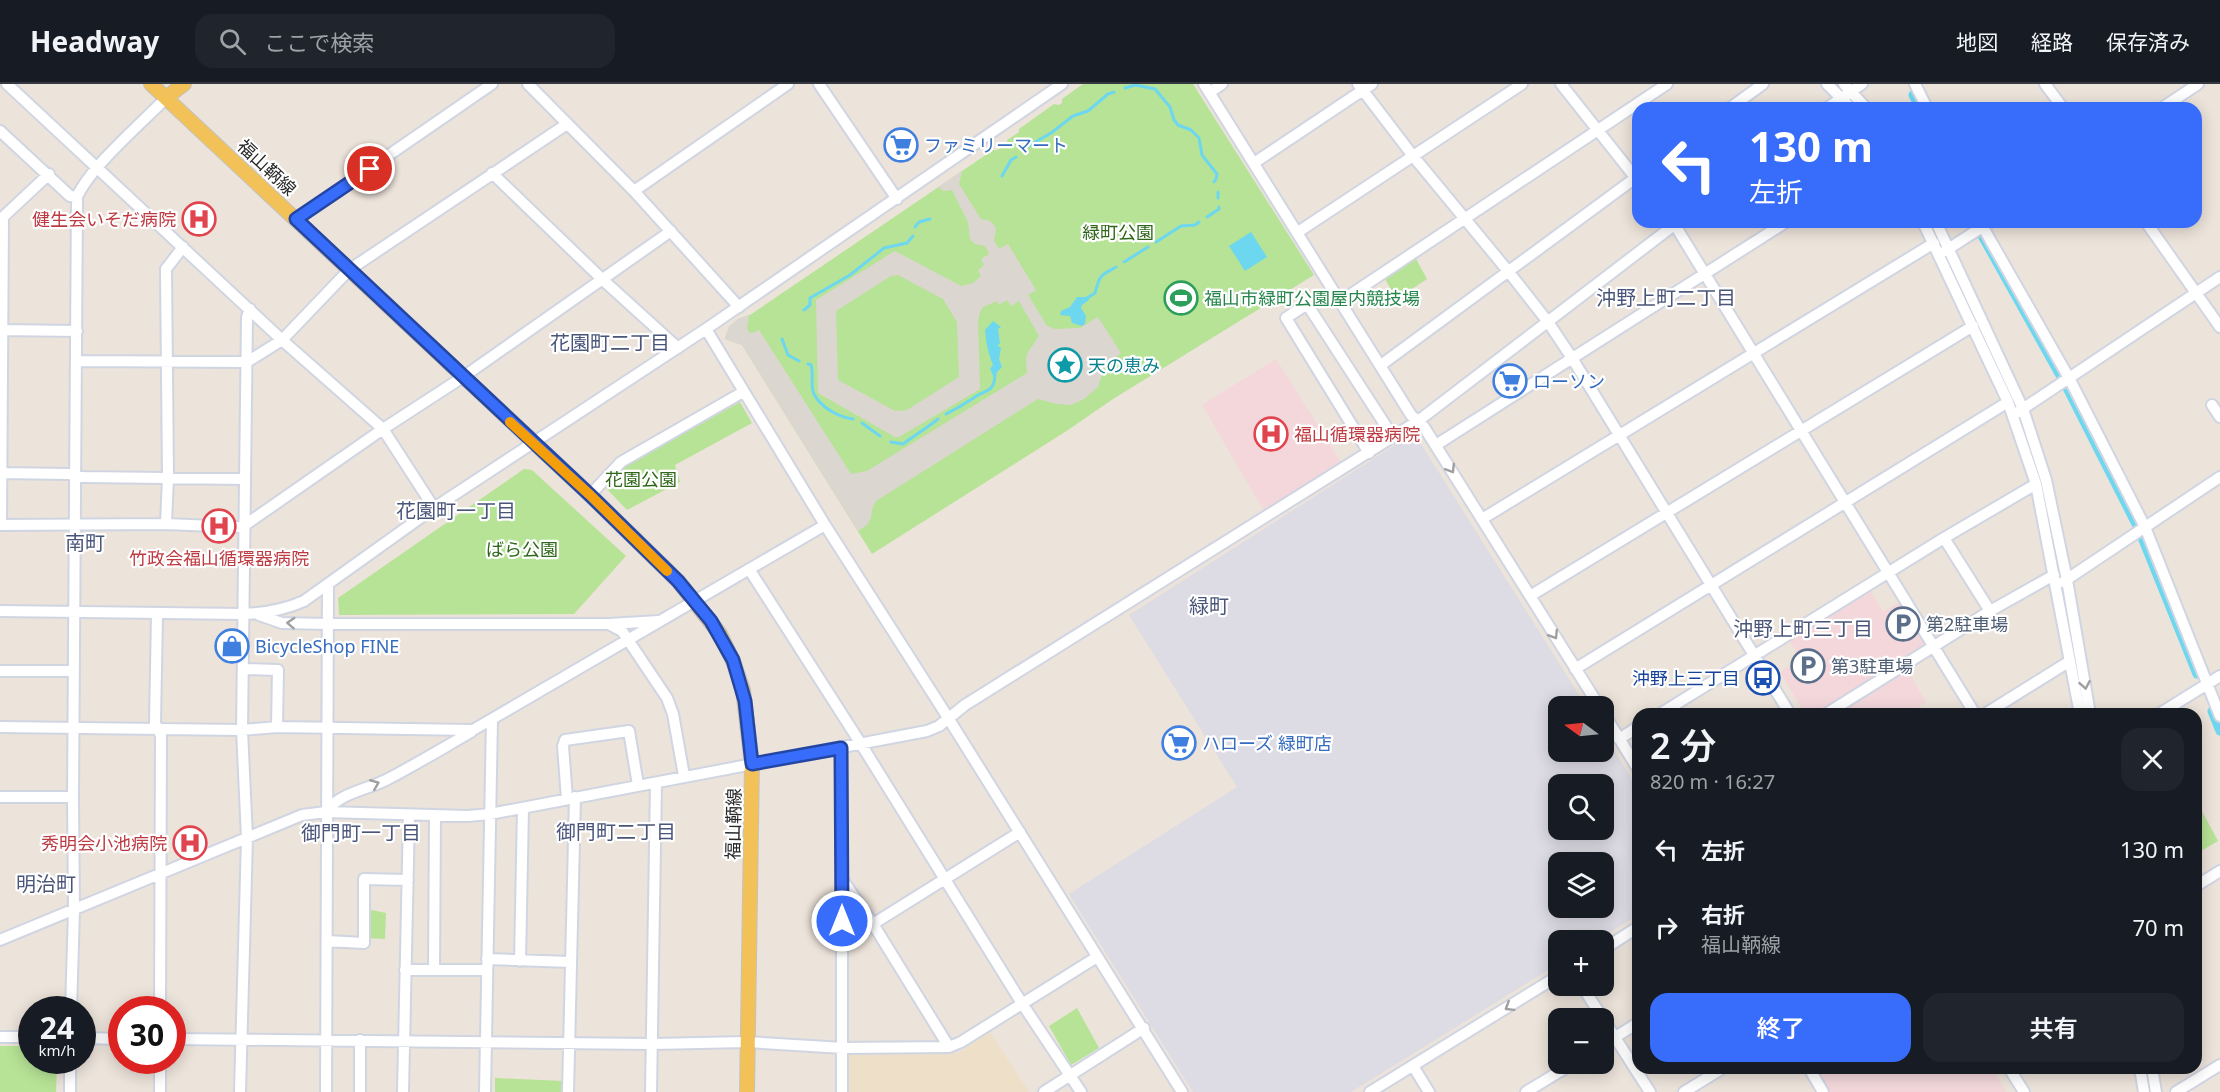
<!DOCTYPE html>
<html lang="ja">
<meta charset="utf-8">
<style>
:root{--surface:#171b24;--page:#20242c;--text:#f1f3f6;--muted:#9ea1a6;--line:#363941;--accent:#386cfb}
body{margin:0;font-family:"Noto Sans","Noto Sans JP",sans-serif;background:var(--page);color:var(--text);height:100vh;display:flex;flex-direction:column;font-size:22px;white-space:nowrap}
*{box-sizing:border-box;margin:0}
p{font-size:20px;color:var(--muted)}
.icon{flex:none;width:33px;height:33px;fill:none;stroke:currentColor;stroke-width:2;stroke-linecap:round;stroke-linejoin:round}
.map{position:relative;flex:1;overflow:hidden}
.drawer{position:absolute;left:1632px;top:624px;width:570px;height:366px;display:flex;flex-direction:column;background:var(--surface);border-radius:18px;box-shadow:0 3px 15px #0003}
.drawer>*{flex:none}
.top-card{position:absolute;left:1632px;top:18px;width:570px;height:126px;border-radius:18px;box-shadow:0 3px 15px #0003;background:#386cfb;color:#fff;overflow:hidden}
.needle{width:39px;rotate:285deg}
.controls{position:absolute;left:1548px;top:612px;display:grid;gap:12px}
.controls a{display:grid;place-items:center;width:66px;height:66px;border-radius:12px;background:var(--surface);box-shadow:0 3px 15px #0003;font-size:30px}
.speed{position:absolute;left:18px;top:912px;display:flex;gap:12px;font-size:30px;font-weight:700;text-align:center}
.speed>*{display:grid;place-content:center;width:78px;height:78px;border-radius:50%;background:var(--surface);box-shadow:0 3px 15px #0003;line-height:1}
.speed small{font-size:15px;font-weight:400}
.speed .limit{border:9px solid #d22;background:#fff;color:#111}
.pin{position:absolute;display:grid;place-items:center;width:51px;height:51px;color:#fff;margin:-26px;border:3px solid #fff;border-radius:50%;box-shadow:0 2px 6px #0007}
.me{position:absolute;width:66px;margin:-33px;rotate:0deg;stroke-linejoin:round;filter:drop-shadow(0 0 4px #0008)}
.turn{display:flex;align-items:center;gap:21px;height:126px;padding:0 18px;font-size:27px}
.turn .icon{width:78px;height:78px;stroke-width:2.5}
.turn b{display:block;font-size:42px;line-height:51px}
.round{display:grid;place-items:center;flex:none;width:63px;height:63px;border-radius:18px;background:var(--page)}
.overview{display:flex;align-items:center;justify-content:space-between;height:102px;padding:0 18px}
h1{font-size:36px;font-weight:600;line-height:45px}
.action{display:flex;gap:12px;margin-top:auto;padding:12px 18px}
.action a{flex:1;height:69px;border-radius:18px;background:var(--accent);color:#fff;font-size:24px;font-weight:600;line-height:69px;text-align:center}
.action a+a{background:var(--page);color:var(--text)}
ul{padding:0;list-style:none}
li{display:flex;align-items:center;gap:18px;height:78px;padding:0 18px}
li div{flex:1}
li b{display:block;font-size:22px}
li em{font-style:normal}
header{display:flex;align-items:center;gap:36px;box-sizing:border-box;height:84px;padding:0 30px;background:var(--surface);border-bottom:2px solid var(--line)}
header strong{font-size:28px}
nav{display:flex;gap:33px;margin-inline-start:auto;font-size:21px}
.search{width:420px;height:54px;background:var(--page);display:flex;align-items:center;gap:15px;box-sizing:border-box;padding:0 21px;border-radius:18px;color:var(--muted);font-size:22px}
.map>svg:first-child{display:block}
.industrial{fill:#dddbe4;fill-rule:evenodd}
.education{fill:#eedfc9}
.medical{fill:#f3d7db}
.green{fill:#b7e396}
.plaza{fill:#dcd6d1;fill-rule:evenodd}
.water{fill:#6cd7ef}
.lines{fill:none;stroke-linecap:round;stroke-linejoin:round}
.stream{stroke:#6cd7ef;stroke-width:3}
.canal{stroke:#6cd7ef;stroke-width:9}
.minor-casing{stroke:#d0d5e2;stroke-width:14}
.major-casing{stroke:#c3c3c3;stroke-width:16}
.minor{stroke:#fff;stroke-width:10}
.major{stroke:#f2c259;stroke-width:14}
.oneway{stroke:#9f9f9f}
.route-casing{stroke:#2446a3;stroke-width:15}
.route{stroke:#386cfb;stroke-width:10}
.slow{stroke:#f59e0b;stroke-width:10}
.labels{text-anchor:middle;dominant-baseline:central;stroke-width:4.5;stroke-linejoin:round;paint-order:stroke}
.shop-label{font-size:18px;fill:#366cbe;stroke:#fff;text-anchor:start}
.street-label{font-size:18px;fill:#292929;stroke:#fff}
.health-label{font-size:18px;fill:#be3a42;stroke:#fff;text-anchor:end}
.park-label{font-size:18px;fill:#2f6619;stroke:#fff}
.leisure-label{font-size:18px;fill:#27864d;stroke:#fff;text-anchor:start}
.culture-label{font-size:18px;fill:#0d838f;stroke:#fff;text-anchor:start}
.service-label{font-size:18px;fill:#4e5e75;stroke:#fff;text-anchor:start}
.transit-label{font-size:18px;fill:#164399;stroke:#fff;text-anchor:end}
.neighbourhood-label{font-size:20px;fill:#49567a;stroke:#fff}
</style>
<header>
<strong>Headway</strong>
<div class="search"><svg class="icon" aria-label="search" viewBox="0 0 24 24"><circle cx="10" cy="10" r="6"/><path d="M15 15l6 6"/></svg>ここで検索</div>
<nav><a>地図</a><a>経路</a><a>保存済み</a></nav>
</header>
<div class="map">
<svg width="2220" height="1008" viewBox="0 0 2220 1008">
<rect width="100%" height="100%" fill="#ece3da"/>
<path class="industrial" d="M 1414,349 L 1586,622 L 1558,622 L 1558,668 L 1604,668 L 1604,650 L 1638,705 L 1638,831 L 1597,856 L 1558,856 L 1558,880 L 1351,1008 L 1193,1008 L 1069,810 L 1237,703 L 1129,531 ZM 1604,700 L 1604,746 L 1558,746 L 1558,700 ZM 1604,778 L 1604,824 L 1558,824 L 1558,778 Z"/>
<path class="education" d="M 990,948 L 1029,1008 L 846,1008 L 847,969 L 958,969 Z"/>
<path class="medical" d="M 1276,275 L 1341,378 L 1264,427 L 1202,321 Z
M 1870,506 L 1883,528 L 1902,516 L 1930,562 L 1819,630 L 1805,630 L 1780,588 L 1801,575 L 1789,556 Z
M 1907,585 L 1926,618 L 1914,626 L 1916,630 L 1833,630 Z
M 1813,984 L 1992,984 L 2006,1008 L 1827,1008 Z"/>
<path class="green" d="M 1083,0 L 1193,0 L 1314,191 L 1113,315 L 1065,348 L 872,470 L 742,261 L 725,255 C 729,240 735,235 750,231 L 993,66 L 997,66 L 1008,60 L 1007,56 L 1019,48 L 1019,45 L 1054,20 L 1059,21 L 1062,19 L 1062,15 Z
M 1415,173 L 1427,195 L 1397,215 L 1383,192 Z
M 740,318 L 752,339 L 675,381 L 680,398 L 627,426 L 605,403 L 623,382 Z
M 524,385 L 532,386 L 626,472 L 574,530 L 339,531 L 338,514 Z
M 2196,716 L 2218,757 L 2196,770 Z
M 367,825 L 386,829 L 385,855 L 366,854 Z
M 1077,924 L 1099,964 L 1071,981 L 1049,942 Z
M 0,962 L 31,962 L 32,976 L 57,977 L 56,1008 L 0,1008 Z
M 495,994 L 563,997 L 563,1008 L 495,1008 Z"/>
<path class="plaza" d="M 962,87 L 959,100 L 981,135 L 990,137 L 994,141 L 996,145 L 994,157 L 999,165 L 1008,160 L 1036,206 L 1028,211 L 1047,242 L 1055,245 L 1080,244 L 1098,233 L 1121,269 L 1105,282 L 1098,303 L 1084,315 L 1071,321 L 1057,320 L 1038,315 L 876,417 L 872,425 L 871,434 L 867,441 L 858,447 L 742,261 L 725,255 L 727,249 L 729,242 L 738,235 L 749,231 L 747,244 L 749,248 L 752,249 L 759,246 L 851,390 L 867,387 L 1027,289 L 1026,275 L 1028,268 L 1039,252 L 1019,217 L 1011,222 L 1007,216 L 999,221 L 997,217 L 983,223 L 980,228 L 978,237 L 980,305 L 899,353 L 895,353 L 818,309 L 816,216 L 895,167 L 961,202 L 973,199 L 981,192 L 978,186 L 984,181 L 981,175 L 989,170 L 985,162 L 975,160 L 970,155 L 968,138 L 952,106 L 944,107 L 938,103 ZM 898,191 L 943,215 L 957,238 L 959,293 L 907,326 L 895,327 L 838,296 L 836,227 L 891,192 Z"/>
<path class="water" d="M 1251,148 L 1267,173 L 1245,187 L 1229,162 Z
M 1077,213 L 1087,213 L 1089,216 L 1082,221 L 1081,224 L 1086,232 L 1085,240 L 1082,242 L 1072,239 L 1070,232 L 1060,231 L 1061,227 L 1070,223 Z
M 993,237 L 1001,243 L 998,245 L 1000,260 L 997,261 L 1001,264 L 999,275 L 1002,283 L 993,292 L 990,284 L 993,281 C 988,269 986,258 985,246 Z"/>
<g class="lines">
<path class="stream" d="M 1125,4 L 1135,1 L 1155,5 L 1170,23 L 1174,36 L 1178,41 L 1191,46 L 1199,54 L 1202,71 L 1217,90 L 1216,95 L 1214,98
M 1025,64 L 1051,49 L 1073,32 L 1088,27 L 1108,10 L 1114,8
M 1002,92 L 1011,76 L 1016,73
M 1218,108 L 1218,114
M 1207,133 L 1219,125 L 1219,123
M 915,143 L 919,138 L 930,135
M 1156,158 L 1181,142 L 1195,141 L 1199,138
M 1124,178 L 1148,163
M 1084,216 L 1095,209 C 1100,190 1100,192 1116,183
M 804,226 L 810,221 L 810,214 L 850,191 L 884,164 L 907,159 L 913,152
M 782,255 L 788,271 L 799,277
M 808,280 L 811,281 C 814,290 810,302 814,310 C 821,324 839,333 853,335
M 946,330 C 956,325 963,321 972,315 C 985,304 995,311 995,288
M 862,339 L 880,352
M 891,358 L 903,360 C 915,351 927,344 938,335"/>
<path class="canal" d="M 1837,0 L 1859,24
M 1913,11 L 1920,24
M 1981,150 L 2061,293
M 1988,263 L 2005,299
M 2066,302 L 2138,444
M 2015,323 L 2039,395
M 2049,435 L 2077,586
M 2141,451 L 2197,590
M 2212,627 L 2220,647
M 2146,984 L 2150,1008"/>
<defs>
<path id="minor" d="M 7,0 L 282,256 L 383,345 L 434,424
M 528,0 L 634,107 L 739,223
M 819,0 L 897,115
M 1204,0 L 1411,331 L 1424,343 L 1599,622
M 1358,0 L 1413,72 L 1508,187 L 1548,238 L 1572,274 L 1790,630
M 1561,0 L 1638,97
M 1827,0 L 1851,24
M 1844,0 L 1866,24
M 1915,0 L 1927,24
M 2045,0 L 2063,24
M 1210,8 L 1222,0
M 1730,24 L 1763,0
M 1827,24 L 1862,0
M 2162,24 L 2198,0
M 0,47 L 70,112 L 77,113
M 1254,79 L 1372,0
M 492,89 L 603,196 L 678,264
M 634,107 L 788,0
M 296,135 L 492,0
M 1673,138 L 1975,630
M 1923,138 L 2008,318 L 2036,400 L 2080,630
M 1936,138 L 2023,325 L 2046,396 L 2067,496 L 2090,630
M 1980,138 L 2069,294 L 2145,443 L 2220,632
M 2146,138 L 2220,243
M 1298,148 L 1522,0
M 1945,167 L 1990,138
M 1341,217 L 1667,0
M 706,245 L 825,441 L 940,621 L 1182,1008
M 0,246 L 77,247
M 77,277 L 247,278 L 282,256 L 349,186 L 567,40
M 1381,281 L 1638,92
M 2212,321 L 2220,333
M 2018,328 L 2220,193
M 1436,361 L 1786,138
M 1369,369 L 1286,234 L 1307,220 L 1393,353
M 0,389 L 69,390 L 84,393 L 245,395
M 590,411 L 621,378 L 743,308
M 1482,435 L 1934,159
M 166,440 L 168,394 L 166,185 L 183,163
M 0,441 L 166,440 L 237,443 L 245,441 L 383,345 L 463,293 L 671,147
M 1,441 L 3,133 L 49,90
M 1944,454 L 1990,527
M 749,485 L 861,660 L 1023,921 L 1081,1008
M 2063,498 L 2220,393
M 1530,512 L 1973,242
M 0,527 L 244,530 C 266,529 284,526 304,517 L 434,424 L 706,245 L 1062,0
M 157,530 L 155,639 L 161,652 L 160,926
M 259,531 L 282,539 L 328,540 L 609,540 L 659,537
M 609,540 L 622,547 L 667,614 L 673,630 L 684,692
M 244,585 L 278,586 L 277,643
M 1575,585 L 2008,318
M 0,587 L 74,587
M 1604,630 L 1638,685
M 1660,630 L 1944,454 L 2036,400
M 1826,630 L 1990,527 L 2054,491
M 1985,630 L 2070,577
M 2159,630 L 2220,592
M 0,643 L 242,646 L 277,643 L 473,646 L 825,441
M 1619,655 L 1638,643
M 841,664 L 842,795 L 873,840 L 949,963
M 0,713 L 73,713
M 567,715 L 563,662 L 565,656 L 629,647 L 638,701
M 326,728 C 339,709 366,706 386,696 C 415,681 443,664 471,648
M 842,795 L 842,1008
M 2196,802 L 2220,787
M 873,840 L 1020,748
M 0,856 L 302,731 L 326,728 L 468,732 L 490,730 L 927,647 L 939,642 L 965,621 L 1418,337 L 1678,138
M 327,857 L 364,859 L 364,795 L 408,796
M 1604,865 L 1638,843
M 487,875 L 570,878
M 520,877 L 523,724
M 405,886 L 487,886
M 434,886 L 435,731
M 1582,902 L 1650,1008
M 71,926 L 74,826 L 73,713 L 77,113 C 91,82 142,39 167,13
M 0,953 L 32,953
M 82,954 L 122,955
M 172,955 L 652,960 L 747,958 L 843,964 L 949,963 L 961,958 L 1097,873
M 1604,960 L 1638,939
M 1413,982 L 1429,1008
M 1809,984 L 1823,1008
M 2009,984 L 2024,1008
M 2140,984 L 2144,1008
M 2152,984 L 2156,1008
M 70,1008 L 70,976
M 160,1008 L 160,976
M 240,1008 L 247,754 L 242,646 L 247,233 L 250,225
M 326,1008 L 328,501
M 360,1008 L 360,956
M 403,1008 L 409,731
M 485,1008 L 492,635
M 568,1008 L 575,713
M 651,1008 L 656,699
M 1044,1008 L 1144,944
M 1370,1008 L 1558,892
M 1526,1008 L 1572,980
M 1684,1008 L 1723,984
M 2176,1008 L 2220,981"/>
<path id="major" d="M 151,0 L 590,411 L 678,497 L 720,550 L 733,577 L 743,606 L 752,680 L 747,1008
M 167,13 L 184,0"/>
</defs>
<use href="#minor" class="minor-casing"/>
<use href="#major" class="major-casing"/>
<use href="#minor" class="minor"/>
<use href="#major" class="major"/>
</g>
<defs><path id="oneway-chevron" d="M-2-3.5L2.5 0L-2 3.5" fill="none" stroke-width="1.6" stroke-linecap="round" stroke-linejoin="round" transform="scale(1.5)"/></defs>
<g class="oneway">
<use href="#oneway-chevron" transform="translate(1451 385) rotate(58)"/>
<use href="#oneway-chevron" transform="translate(291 539) rotate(-177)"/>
<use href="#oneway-chevron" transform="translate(1554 551) rotate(58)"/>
<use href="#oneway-chevron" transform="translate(2085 601) rotate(80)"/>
<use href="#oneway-chevron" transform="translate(375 700) rotate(-22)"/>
<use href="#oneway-chevron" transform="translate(1509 923) rotate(148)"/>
</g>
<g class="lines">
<defs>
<path id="route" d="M 370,85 L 296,135 L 590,411 L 678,497 L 711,537 L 733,576 L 745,617 L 752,680 L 841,664 L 842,837"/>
</defs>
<use href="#route" class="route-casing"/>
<use href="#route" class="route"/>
<path class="slow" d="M 510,338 L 590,411 L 667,487"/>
</g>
<defs>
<symbol id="supermarket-ring" viewBox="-11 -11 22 22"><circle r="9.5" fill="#fff" stroke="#3f7fe0" stroke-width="1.5"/><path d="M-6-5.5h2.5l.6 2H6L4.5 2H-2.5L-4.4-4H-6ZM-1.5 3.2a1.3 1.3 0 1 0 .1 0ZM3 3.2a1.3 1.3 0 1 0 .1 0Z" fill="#3f7fe0"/></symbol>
<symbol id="hospital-ring" viewBox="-11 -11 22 22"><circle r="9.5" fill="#fff" stroke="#e0444e" stroke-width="1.5"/><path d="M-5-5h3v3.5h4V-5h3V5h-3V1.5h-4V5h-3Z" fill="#e0444e"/></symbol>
<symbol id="stadium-ring" viewBox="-11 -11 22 22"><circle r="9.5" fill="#fff" stroke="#2e9e5b" stroke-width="1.5"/><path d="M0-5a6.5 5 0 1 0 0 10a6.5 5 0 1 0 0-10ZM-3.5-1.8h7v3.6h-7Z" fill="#2e9e5b"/></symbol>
<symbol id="sight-ring" viewBox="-11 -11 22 22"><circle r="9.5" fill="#fff" stroke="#0f9aa8" stroke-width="1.5"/><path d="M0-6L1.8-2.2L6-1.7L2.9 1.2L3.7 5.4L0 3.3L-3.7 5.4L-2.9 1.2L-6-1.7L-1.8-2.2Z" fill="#0f9aa8"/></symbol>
<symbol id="parking-ring" viewBox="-11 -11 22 22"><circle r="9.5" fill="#fff" stroke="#5c6f8a" stroke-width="1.5"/><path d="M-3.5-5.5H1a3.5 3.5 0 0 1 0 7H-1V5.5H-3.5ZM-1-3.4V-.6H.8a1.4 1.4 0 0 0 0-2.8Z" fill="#5c6f8a"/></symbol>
<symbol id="shop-ring" viewBox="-11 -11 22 22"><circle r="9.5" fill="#fff" stroke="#3f7fe0" stroke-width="1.5"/><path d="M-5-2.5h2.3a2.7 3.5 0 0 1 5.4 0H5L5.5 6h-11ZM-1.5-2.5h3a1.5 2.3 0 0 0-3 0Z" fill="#3f7fe0"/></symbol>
<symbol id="bus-ring" viewBox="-11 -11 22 22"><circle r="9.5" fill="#fff" stroke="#1a4fb4" stroke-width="1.5"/><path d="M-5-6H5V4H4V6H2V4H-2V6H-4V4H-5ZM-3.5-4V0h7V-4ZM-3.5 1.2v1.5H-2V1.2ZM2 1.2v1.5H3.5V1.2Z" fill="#1a4fb4"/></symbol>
</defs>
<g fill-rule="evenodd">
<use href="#supermarket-ring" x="882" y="42" width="38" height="38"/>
<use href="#hospital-ring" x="180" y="116" width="38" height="38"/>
<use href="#stadium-ring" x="1162" y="195" width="38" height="38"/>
<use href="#sight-ring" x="1046" y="262" width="38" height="38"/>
<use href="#supermarket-ring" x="1491" y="278" width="38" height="38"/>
<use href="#hospital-ring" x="1252" y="331" width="38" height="38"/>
<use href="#hospital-ring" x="200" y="423" width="38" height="38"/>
<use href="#parking-ring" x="1884" y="521" width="38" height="38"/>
<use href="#shop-ring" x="213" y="543" width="38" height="38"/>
<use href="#parking-ring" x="1789" y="563" width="38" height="38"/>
<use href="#bus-ring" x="1744" y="575" width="38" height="38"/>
<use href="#supermarket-ring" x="1160" y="640" width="38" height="38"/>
<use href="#hospital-ring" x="171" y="740" width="38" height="38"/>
</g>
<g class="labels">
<g class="shop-label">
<text x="924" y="61">ファミリーマート</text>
<text x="1533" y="297">ローソン</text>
<text x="255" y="562">BicycleShop FINE</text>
<text x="1202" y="659">ハローズ 緑町店</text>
</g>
<g class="street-label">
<text transform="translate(267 83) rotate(43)">福山鞆線</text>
<text transform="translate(733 740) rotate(-89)">福山鞆線</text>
</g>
<g class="health-label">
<text x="176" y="135">健生会いそだ病院</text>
<text x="1294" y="350" text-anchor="start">福山循環器病院</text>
<text x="219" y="474" text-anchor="middle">竹政会福山循環器病院</text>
<text x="167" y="759">秀明会小池病院</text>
</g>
<g class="park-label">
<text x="1118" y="148">緑町公園</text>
<text x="641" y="395">花園公園</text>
<text x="522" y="465">ばら公園</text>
</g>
<g class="leisure-label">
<text x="1204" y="214">福山市緑町公園屋内競技場</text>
</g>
<g class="culture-label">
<text x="1088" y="281">天の恵み</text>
</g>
<g class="service-label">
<text x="1926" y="540">第2駐車場</text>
<text x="1831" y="582">第3駐車場</text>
</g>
<g class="transit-label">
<text x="1740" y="594">沖野上三丁目</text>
</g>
<g class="neighbourhood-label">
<text x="1666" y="213">沖野上町二丁目</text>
<text x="610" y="258">花園町二丁目</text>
<text x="456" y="426">花園町一丁目</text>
<text x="85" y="458">南町</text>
<text x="1209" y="521">緑町</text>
<text x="1803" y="544">沖野上町三丁目</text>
<text x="616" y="747">御門町二丁目</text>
<text x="361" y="748">御門町一丁目</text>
<text x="46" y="799">明治町</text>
</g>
</g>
</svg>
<div class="controls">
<a><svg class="needle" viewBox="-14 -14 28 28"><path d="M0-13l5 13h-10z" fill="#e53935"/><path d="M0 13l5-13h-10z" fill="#9ea1a6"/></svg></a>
<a><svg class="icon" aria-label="search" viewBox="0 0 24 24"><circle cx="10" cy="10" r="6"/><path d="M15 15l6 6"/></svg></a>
<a><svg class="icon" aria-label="layers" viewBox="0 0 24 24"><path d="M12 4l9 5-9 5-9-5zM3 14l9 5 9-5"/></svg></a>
<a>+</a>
<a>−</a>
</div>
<div class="speed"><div>24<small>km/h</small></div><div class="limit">30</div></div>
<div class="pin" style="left:370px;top:85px;background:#d93025"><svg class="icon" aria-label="arrive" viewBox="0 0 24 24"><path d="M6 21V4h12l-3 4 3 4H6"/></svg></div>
<svg class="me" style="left:842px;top:837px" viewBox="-20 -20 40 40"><circle r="17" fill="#386cfb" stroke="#fff" stroke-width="3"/><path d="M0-11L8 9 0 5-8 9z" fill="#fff"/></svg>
<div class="top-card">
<div class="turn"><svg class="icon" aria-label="left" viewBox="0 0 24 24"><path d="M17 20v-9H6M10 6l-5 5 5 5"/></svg><div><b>130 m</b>左折</div></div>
</div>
<section class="drawer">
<div class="overview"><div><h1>2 分</h1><p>820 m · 16:27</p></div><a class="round"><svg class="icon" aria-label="close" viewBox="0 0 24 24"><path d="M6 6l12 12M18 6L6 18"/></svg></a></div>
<ul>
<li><svg class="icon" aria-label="left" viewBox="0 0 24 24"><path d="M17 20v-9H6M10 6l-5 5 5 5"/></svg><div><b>左折</b></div><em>130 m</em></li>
<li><svg class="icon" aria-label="right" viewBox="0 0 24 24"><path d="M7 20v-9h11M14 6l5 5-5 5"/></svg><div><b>右折</b><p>福山鞆線</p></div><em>70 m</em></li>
</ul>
<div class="action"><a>終了</a><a>共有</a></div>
</section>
</div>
